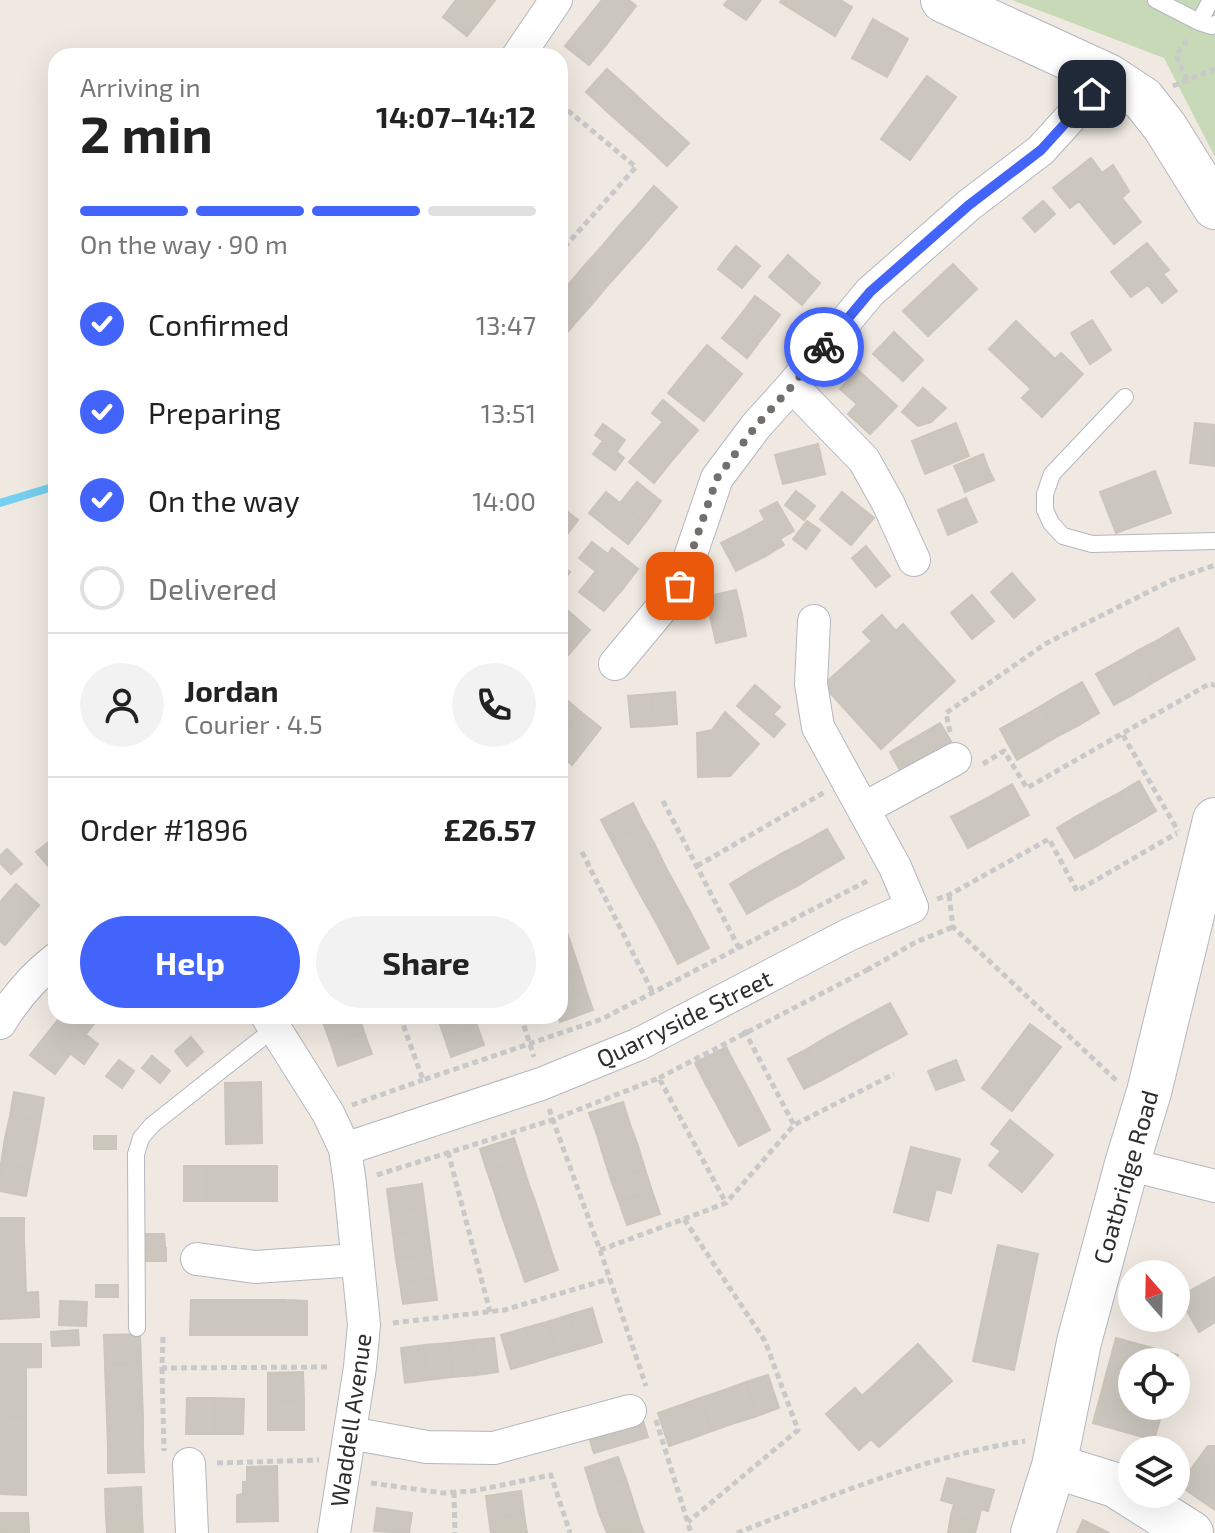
<!DOCTYPE html>
<html lang="en">
<head>
<meta charset="utf-8">
<style>
  body { margin:0; font-family:"Exo 2",sans-serif; background:#f2f2f2; color:#222; height:100vh; display:flex; flex-direction:column; font-size:30px; white-space:nowrap }
  * { box-sizing:border-box; margin:0 }
  p { font-size:26px; color:#767676 }
  .icon { flex:none; width:44px; height:44px; fill:none; stroke:currentColor; stroke-width:2; stroke-linecap:round; stroke-linejoin:round }
  .map { position:relative; flex:1; overflow:hidden }
  .side { position:absolute; left:48px; top:48px; width:520px; height:976px; display:flex; flex-direction:column; background:#fff; border-radius:24px; box-shadow:0 8px 32px #0002 }
  .side>* { flex:none }
  .needle { width:52px; rotate:340deg }
  .tools { position:absolute; left:1118px; top:1260px; display:grid; gap:16px }
  .tools a { display:grid; place-items:center; width:72px; height:72px; border-radius:50%; background:#fff; box-shadow:0 8px 32px #0002; font-size:40px }
  .pin { position:absolute; display:grid; place-items:center; width:68px; height:68px; color:#fff; margin:-34px; border-radius:16px; box-shadow:0 4px 12px #0006 }
  .courier { position:absolute; display:grid; place-items:center; width:80px; height:80px; margin:-40px; border:6px solid #4264fb; border-radius:50%; background:#fff; color:#222; box-shadow:0 2px 10px #0007 }
  .headline em { font-style:normal; font-weight:700 }
  .headline div { display:flex; flex-direction:column-reverse }
  .headline { display:flex; align-items:center; justify-content:space-between; height:136px; padding:0 32px }
  h1 { font-size:52px; font-weight:700; line-height:60px }
  .bar { display:grid; grid-template-columns:repeat(4,1fr); gap:12px 8px; align-content:center; height:96px; padding:0 32px }
  .bar i { height:10px; border-radius:6px; background:#e0e0e0 }
  .bar .active { background:#4264fb }
  .bar p { grid-column:span 4 }
  .line { display:flex; align-items:center; gap:20px; padding:0 32px; border-top:2px solid #e0e0e0 }
  .line div { flex:1 }
  .round { display:grid; place-items:center; flex:none; width:84px; height:84px; border-radius:42px; background:#f2f2f2 }
  ol { padding:0 32px; list-style:none }
  li { display:flex; align-items:center; gap:24px; height:88px }
  li p { margin-inline-start:auto }
  li .icon { padding:8px; border-radius:50%; background:#4264fb; color:#fff; stroke-width:4 }
  li:last-child { color:#767676 }
  li i { width:44px; height:44px; border:4px solid #e0e0e0; border-radius:50% }
  .primary-button { display:flex; gap:16px; margin-top:auto; padding:16px 32px }
  .primary-button a { flex:1; height:92px; border-radius:48px; background:#4264fb; color:#fff; font-size:32px; font-weight:700; line-height:92px; text-align:center }
  .primary-button a+a { background:#f2f2f2; color:#222 }
  .map>svg:first-child { display:block }
</style>
</head>
<body>
<div class="map">
<svg width="1215" height="1533" viewBox="0 0 1215 1533">
  <rect width="100%" height="100%" fill="#efe9e1"/>
  <path fill="#c8d9b8" d="M1012,0H1215V157L1164,58Z"/>
  <g fill="none" stroke-linecap="round" stroke-linejoin="round">
    <path stroke="#75cff0" stroke-width="8" d="M0,503L56,486"/>
  </g>
  <path fill="#cbc7bf" stroke="#cbc5ba" stroke-width="2" d="M456,0H462L483,16L467,36L443,17Z
    M462,0H495L483,16Z
    M602,0H629L636,6L622,24L598,5Z
    M728,0H761L746,20L724,5Z
    M782,0H840L852,7L835,36L780,2Z
    M598,5L622,24L606,45L582,25Z
    M873,19L908,39L887,77L852,58Z
    M582,25L606,45L589,65L565,46Z
    M607,69L633,92L612,116L586,92Z
    M927,76L956,97L910,160L881,139Z
    M633,92L650,108L629,131L612,116Z
    M650,108L669,125L648,148L629,131Z
    M669,125L689,143L667,166L648,148Z
    M1091,158L1102,173L1113,165L1129,191L1122,198L1141,222L1114,244L1079,201L1070,208L1053,188Z
    M654,186L677,207L660,226L637,206Z
    M1043,201L1055,214L1035,232L1023,218Z
    M637,206L660,226L643,246L619,226Z
    M619,226L643,246L625,266L603,245Z
    M1147,243L1169,270L1163,274L1177,291L1162,303L1148,285L1131,297L1111,272Z
    M603,245L625,266L608,285L585,265Z
    M736,246L760,266L751,277L727,257Z
    M788,255L820,283L802,305L769,277Z
    M727,257L751,277L742,288L718,269Z
    M953,264L977,289L947,318L923,292Z
    M585,265L608,285L592,304L569,284Z
    M569,284L592,304L575,323L560,310V294Z
    M923,292L947,318L928,336L903,311Z
    M755,296L780,315L763,337L739,317Z
    M560,310L575,323L560,341Z
    M739,317L763,337L747,358L722,338Z
    M1092,320L1111,350L1090,364L1071,333Z
    M1016,321L1055,359L1061,353L1083,374L1042,417L1022,398L1031,389L989,349Z
    M894,332L923,360L903,381L873,354Z
    M707,345L742,374L724,396L689,367Z
    M689,367L724,396L704,421L668,393Z
    M858,370L897,406L870,434L848,414L857,404L840,389Z
    M923,388L946,408L931,422L918,426L902,412Z
    M663,400L698,430L674,458L649,438L663,422L652,413Z
    M956,423L969,456L925,474L912,441Z
    M1195,423L1215,425V466L1190,463Z
    M603,424L625,440L617,451L595,435Z
    M649,438L674,458L654,483L629,462Z
    M603,441L624,458L615,470L593,454Z
    M818,444L825,474L783,484L775,455Z
    M983,454L988,468L960,479L954,466Z
    M988,468L994,480L965,492L960,479Z
    M1155,471L1171,513L1116,533L1100,492Z
    M637,482L661,501L645,523L620,503Z
    M796,491L815,506L804,520L785,505Z
    M606,492L645,523L628,544L589,513Z
    M842,492L874,518L851,545L820,519Z
    M966,498L977,522L948,535L938,510Z
    M777,502L794,531L780,539L784,545L764,557L749,529L765,520L760,511Z
    M560,506L578,520L568,533L560,527Z
    M807,521L820,530L806,549L793,539Z
    M749,529L764,557L736,571L721,543Z
    M592,542L608,554L612,548L638,569L621,591L579,558Z
    M866,546L890,576L876,587L852,558Z
    M560,564L570,572L560,585Z
    M596,571L621,591L604,611L579,592Z
    M1012,573L1035,600L1014,618L991,592Z
    M736,590L742,614L711,620L705,597Z
    M972,595L994,621L972,639L951,613Z
    M566,609L590,630L575,647L560,635V616Z
    M742,614L746,636L716,643L711,620Z
    M882,615L896,631L903,624L955,681L881,749L823,685L872,641L863,632Z
    M1178,628L1195,659L1175,670L1158,640Z
    M560,635L575,647L560,665Z
    M1158,640L1175,670L1154,682L1137,651Z
    M1137,651L1154,682L1134,694L1116,663Z
    M1116,663L1134,694L1114,705L1096,674Z
    M1082,682L1099,713L1079,725L1061,694Z
    M755,685L780,707L773,714L785,724L774,737L737,706Z
    M675,692L677,724L654,726L652,694Z
    M560,694L581,712L561,736L560,735Z
    M652,694L654,726L631,727L628,696Z
    M1061,694L1079,725L1058,736L1041,706Z
    M1041,706L1058,736L1038,748L1020,718Z
    M581,712L601,728L572,765L560,755V738Z
    M725,712L759,744L730,776L698,777L697,733L712,730Z
    M1020,718L1038,748L1017,760L1000,729Z
    M940,723L952,743L901,772L890,752Z
    M1139,781L1156,811L1136,823L1119,793Z
    M1012,784L1029,815L1007,827L991,796Z
    M1119,793L1136,823L1115,835L1098,804Z
    M991,796L1007,827L987,838L970,807Z
    M633,803L644,825L612,841L601,820Z
    M1098,804L1115,835L1095,847L1077,816Z
    M970,807L987,838L968,848L951,817Z
    M1077,816L1095,847L1075,858L1057,828Z
    M644,825L655,845L623,862L612,841Z
    M827,829L844,858L820,872L804,842Z
    M56,836V875L36,852Z
    M804,842L820,872L797,886L779,855Z
    M655,845L665,866L634,883L623,862Z
    M7,849L22,864L11,874L0,863V856Z
    M779,855L797,886L771,900L753,870Z
    M665,866L676,886L645,903L634,883Z
    M753,870L771,900L747,914L730,884Z
    M16,884L39,905L22,925L0,905V902Z
    M676,886L688,908L657,924L645,903Z
    M0,905L22,925L5,945L0,941Z
    M688,908L699,929L668,945L657,924Z
    M563,922L571,944L560,948V923Z
    M699,929L709,948L678,964L668,945Z
    M571,944L579,968L560,974V948Z
    M579,968L586,990L560,999V974Z
    M586,990L593,1010L560,1022L558,1016H560V999Z
    M890,1003L907,1034L866,1056L849,1025Z
    M61,1016L98,1044L84,1064L46,1035Z
    M62,1016H100L86,1034Z
    M340,1016H359L364,1032L331,1044L323,1022Z
    M437,1016H474L477,1025L444,1036Z
    M1030,1024L1061,1047L1012,1111L982,1088Z
    M477,1025L484,1045L451,1057L444,1036Z
    M849,1025L866,1056L844,1068L827,1037Z
    M364,1032L372,1054L338,1066L331,1044Z
    M46,1035L70,1054L55,1074L30,1055Z
    M191,1037L203,1052L187,1066L175,1051Z
    M827,1037L844,1068L824,1079L807,1049Z
    M726,1047L737,1068L706,1085L695,1063Z
    M807,1049L824,1079L804,1089L788,1059Z
    M152,1056L170,1071L160,1083L142,1068Z
    M119,1060L134,1071L122,1088L106,1076Z
    M956,1060L964,1080L936,1090L928,1071Z
    M737,1068L748,1088L717,1105L706,1085Z
    M261,1082L262,1143L226,1144L225,1083Z
    M748,1088L759,1109L728,1126L717,1105Z
    M14,1092L44,1098L40,1121L10,1116Z
    M623,1102L630,1124L597,1135L589,1113Z
    M759,1109L770,1130L739,1146L728,1126Z
    M10,1116L40,1121L36,1144L5,1138Z
    M1010,1120L1053,1155L1022,1192L989,1165L1001,1151L991,1144Z
    M630,1124L638,1146L604,1158L597,1135Z
    M94,1136H116V1149H94Z
    M5,1138L36,1144L31,1169L1,1164Z
    M514,1138L521,1160L487,1171L480,1149Z
    M638,1146L645,1169L611,1180L604,1158Z
    M911,1147L960,1159L951,1193L936,1189L928,1221L894,1212Z
    M521,1160L528,1182L495,1194L487,1171Z
    M1,1164L31,1169L26,1196L0,1191Z
    M184,1166H207V1201H184Z
    M207,1166H232V1201H207Z
    M232,1166H256V1201H232Z
    M256,1166H277V1201H256Z
    M645,1169L652,1191L619,1202L611,1180Z
    M528,1182L536,1204L502,1216L495,1194Z
    M422,1184L425,1207L390,1212L387,1189Z
    M652,1191L660,1214L627,1225L619,1202Z
    M536,1204L544,1228L510,1239L502,1216Z
    M425,1207L428,1230L393,1235L390,1212Z
    M0,1218H24V1240L0,1241Z
    M544,1228L551,1250L518,1261L510,1239Z
    M428,1230L431,1254L396,1259L393,1235Z
    M143,1234H164L165,1246L143,1247Z
    M24,1240L25,1266L0,1267V1241Z
    M998,1245L1038,1254L1014,1370L973,1361Z
    M166,1248V1261H144V1249Z
    M551,1250L558,1270L525,1282L518,1261Z
    M431,1254L434,1278L400,1283L396,1259Z
    M25,1266L26,1293L0,1294V1267Z
    M1215,1277V1322L1199,1332L1179,1297Z
    M434,1278L437,1300L403,1304L400,1283Z
    M96,1285H118V1297H96Z
    M38,1292L39,1317L0,1319V1294Z
    M191,1300H214V1335H190Z
    M214,1300H237V1335H214Z
    M237,1300H262V1335H237Z
    M262,1300H285V1335H262Z
    M285,1300L307,1301V1335H285Z
    M60,1301L87,1302L86,1326L59,1325Z
    M592,1308L602,1342L579,1349L569,1315Z
    M569,1315L579,1349L557,1355L547,1322Z
    M547,1322L557,1355L535,1362L525,1328Z
    M525,1328L535,1362L511,1369L501,1335Z
    M78,1330L79,1345L52,1346L51,1332Z
    M140,1334L141,1363L105,1364L104,1335Z
    M494,1338L498,1372L476,1375L473,1340Z
    M1116,1338L1178,1355L1176,1362H1132V1406H1164L1154,1440L1093,1423Z
    M473,1340L476,1375L453,1377L449,1343Z
    M449,1343L453,1377L428,1380L424,1345Z
    M0,1344H41V1367L0,1368Z
    M918,1344L952,1381L879,1447L871,1439L859,1450L826,1414L855,1388L862,1396Z
    M424,1345L428,1380L405,1383L401,1348Z
    M141,1363L142,1391L106,1392L105,1364Z
    M0,1368H26V1391L0,1392Z
    M303,1372L304,1401L268,1402V1373Z
    M768,1375L779,1408L757,1416L746,1382Z
    M746,1382L757,1416L735,1423L724,1390Z
    M724,1390L735,1423L712,1431L700,1398Z
    M26,1391V1418L0,1417V1392Z
    M142,1391L143,1418L107,1419L106,1392Z
    M187,1398H215V1434H186Z
    M215,1398L244,1399L243,1434H215Z
    M700,1398L712,1431L690,1439L678,1406Z
    M304,1401V1430H268V1402Z
    M678,1406L690,1439L669,1446L658,1413Z
    M0,1417L26,1418V1444H0Z
    M143,1418V1445L108,1446L107,1419Z
    M642,1418L648,1437L594,1453L588,1434Z
    M0,1444H26V1469L0,1470Z
    M143,1445L144,1472L108,1473V1446Z
    M1208,1446H1215V1510L1179,1485Z
    M618,1457L626,1479L592,1490L585,1468Z
    M277,1466L278,1521L237,1522V1495L243,1494V1482H247V1467Z
    M26,1469V1495L0,1494V1470Z
    M947,1478L994,1490L988,1511L981,1509L978,1522L951,1515L954,1504L941,1500Z
    M626,1479L633,1501L599,1513L592,1490Z
    M141,1487L142,1517L106,1518L105,1489Z
    M521,1491L524,1514L489,1519L486,1496Z
    M633,1501L640,1523L612,1533H607L599,1513Z
    M377,1508L412,1513L409,1533L374,1531Z
    M0,1513H28L29,1533H0Z
    M524,1514L527,1533H491L489,1519Z
    M951,1515L978,1522L975,1533H948Z
    M142,1517L143,1533H107L106,1518Z
    M1083,1520L1109,1533H1077Z
    M640,1523L644,1533H612Z"/>
  <g fill="none" stroke-linecap="round" stroke-linejoin="round">
    <defs>
      <path id="service" d="M1156,0L1199,22L1211,0
        M1199,22L1211,26L1215,24
        M1125,397L1052,474L1045,494V510L1051,523L1063,536L1092,544L1215,541
        M137,1328L136,1154L141,1138L152,1125L276,1027"/>
      <path id="minor" d="M518,56L556,0
        M792,386L864,460L888,503L914,560
        M615,664L680,586L717,478L756,426L792,386L870,292L969,205L1041,150L1108,76
        M863,809L955,759
        M267,1016L328,1113L345,1149L350,1184L364,1325L360,1367L334,1533
        M0,1023C15,998 33,977 56,959
        M345,1149L541,1084L639,1044L848,935L912,907L895,867L818,727L811,684L814,621
        M1127,1164L1215,1186
        M197,1259L255,1267L357,1260
        M350,1433L427,1447L494,1448L630,1411
        M189,1464L192,1533"/>
      <path id="secondary" d="M943,0L1108,76L1143,99L1165,127L1215,207
        M1054,1466L1115,1485L1191,1533
        M1033,1533L1054,1466L1079,1342L1127,1164L1149,1092L1215,820"/>
    </defs>
    <use href="#service" stroke="#b4b7c1" stroke-width="18"/>
    <use href="#minor" stroke="#b4b7c1" stroke-width="34"/>
    <use href="#secondary" stroke="#b4b7c1" stroke-width="46"/>
    <path stroke="#c9c9c9" stroke-width="5" stroke-dasharray="6 4" stroke-linecap="butt" d="M1187,80L1176,56L1187,40
      M1173,86L1215,69
      M560,104L636,167L560,252
      M950,732L946,713L1045,644L1172,580L1215,565
      M1123,735L1178,831
      M983,764L1004,751L1027,788L1209,684L1215,685
      M663,801L740,950
      M582,852L653,993
      M697,866L825,792
      M949,895L953,927L1118,1082
      M937,899L949,895L1049,839L1077,891L1177,833
      M867,967L869,969L916,942L953,927
      M400,1016L423,1080L602,1019L869,880
      M521,1016L534,1057
      M744,1030L794,1125
      M659,1078L869,969
      M352,1105L423,1080
      M549,1109L600,1250L646,1386
      M448,1152L490,1312
      M377,1175L552,1120L659,1078L726,1203
      M684,1219L726,1203L794,1125L894,1074
      M600,1250L684,1219L765,1341L798,1430L688,1522
      M393,1323L504,1310L609,1279
      M163,1337L162,1368L331,1367
      M162,1368L164,1451
      M656,1420L691,1533
      M217,1463L319,1460
      M371,1483L443,1493L473,1491L551,1475L570,1533
      M454,1492L455,1533
      M737,1533C831,1496 925,1456 1025,1441"/>
    <use href="#service" stroke="#fff" stroke-width="16"/>
    <use href="#minor" stroke="#fff" stroke-width="32"/>
    <use href="#secondary" stroke="#fff" stroke-width="44"/>
  </g>
  <g fill="none" stroke-linecap="round" stroke-linejoin="round">
    <path stroke="#726f6d" stroke-width="8" stroke-dasharray="0 14.4" d="M680,586L717,478L756,426L792,386L824,347"/>
    <path stroke="#4264fb" stroke-width="10" d="M824,347L870,292L969,205L1041,150L1092,94"/>
  </g>
  <g text-anchor="middle" dominant-baseline="central" stroke-width="6" stroke-linejoin="round" paint-order="stroke">
    <g font-size="24" fill="#2e2e2e" stroke="#fff">
      <text transform="translate(684 1018) rotate(-26)">Quarryside Street</text>
      <text transform="translate(1125 1177) rotate(-74)">Coatbridge Road</text>
      <text transform="translate(350 1420) rotate(-82)">Waddell Avenue</text>
    </g>
  </g>
</svg>
<div class="tools">
<a><svg class="needle" viewBox="-14 -14 28 28"><path d="M0-13l5 13h-10z" fill="#e53935"/><path d="M0 13l5-13h-10z" fill="#767676"/></svg></a>
<a><svg class="icon" aria-label="locate" viewBox="0 0 24 24"><circle cx="12" cy="12" r="6"/><path d="M12 2v4M12 18v4M2 12h4M18 12h4"/></svg></a>
<a><svg class="icon" aria-label="layers" viewBox="0 0 24 24"><path d="M12 4l9 5-9 5-9-5zM3 14l9 5 9-5"/></svg></a>
</div>
<div class="pin" style="left:680px;top:586px;background:#ea580c"><svg class="icon" aria-label="bag" viewBox="0 0 24 24"><path d="M5 8h14l-1 12H6zM9 8a3 3 0 0 1 6 0"/></svg></div>
<div class="pin" style="left:1092px;top:94px;background:#1f2937"><svg class="icon" aria-label="home" viewBox="0 0 24 24"><path d="M3 11l9-7 9 7M6 9v11h12V9"/></svg></div>
<div class="courier" style="left:824px;top:347px"><svg class="icon" aria-label="bike" viewBox="0 0 24 24"><circle cx="6" cy="16" r="4"/><circle cx="18" cy="16" r="4"/><path d="M6 16l4-8h5l3 8M10 8l3 8H6M13 5h3"/></svg></div>
<section class="side">
<div class="headline"><div><h1>2 min</h1><p>Arriving in</p></div><em>14:07–14:12</em></div>
<div class="bar"><i class="active"></i><i class="active"></i><i class="active"></i><i></i><p>On the way · 90 m</p></div>
<ol>
<li><svg class="icon" aria-label="check" viewBox="0 0 24 24"><path d="M5 12l5 5 9-10"/></svg>Confirmed<p>13:47</p></li>
<li><svg class="icon" aria-label="check" viewBox="0 0 24 24"><path d="M5 12l5 5 9-10"/></svg>Preparing<p>13:51</p></li>
<li><svg class="icon" aria-label="check" viewBox="0 0 24 24"><path d="M5 12l5 5 9-10"/></svg>On the way<p>14:00</p></li>
<li><i></i>Delivered</li>
</ol>
<div class="line" style="height:144px"><a class="round"><svg class="icon" aria-label="person" viewBox="0 0 24 24"><circle cx="12" cy="8" r="4"/><path d="M4 21q1-7 8-7t8 7"/></svg></a><div><b>Jordan</b><p>Courier · 4.5</p></div><a class="round"><svg class="icon" aria-label="phone" viewBox="0 0 24 24"><path d="M5 4h4l2 5-3 2q2 4 5 5l2-3 5 2v4C11 20 4 13 5 4z"/></svg></a></div>
<div class="line" style="height:104px"><div>Order #1896</div><b>£26.57</b></div>
<div class="primary-button"><a>Help</a><a>Share</a></div>
</section>
</div>
</body>
</html>
